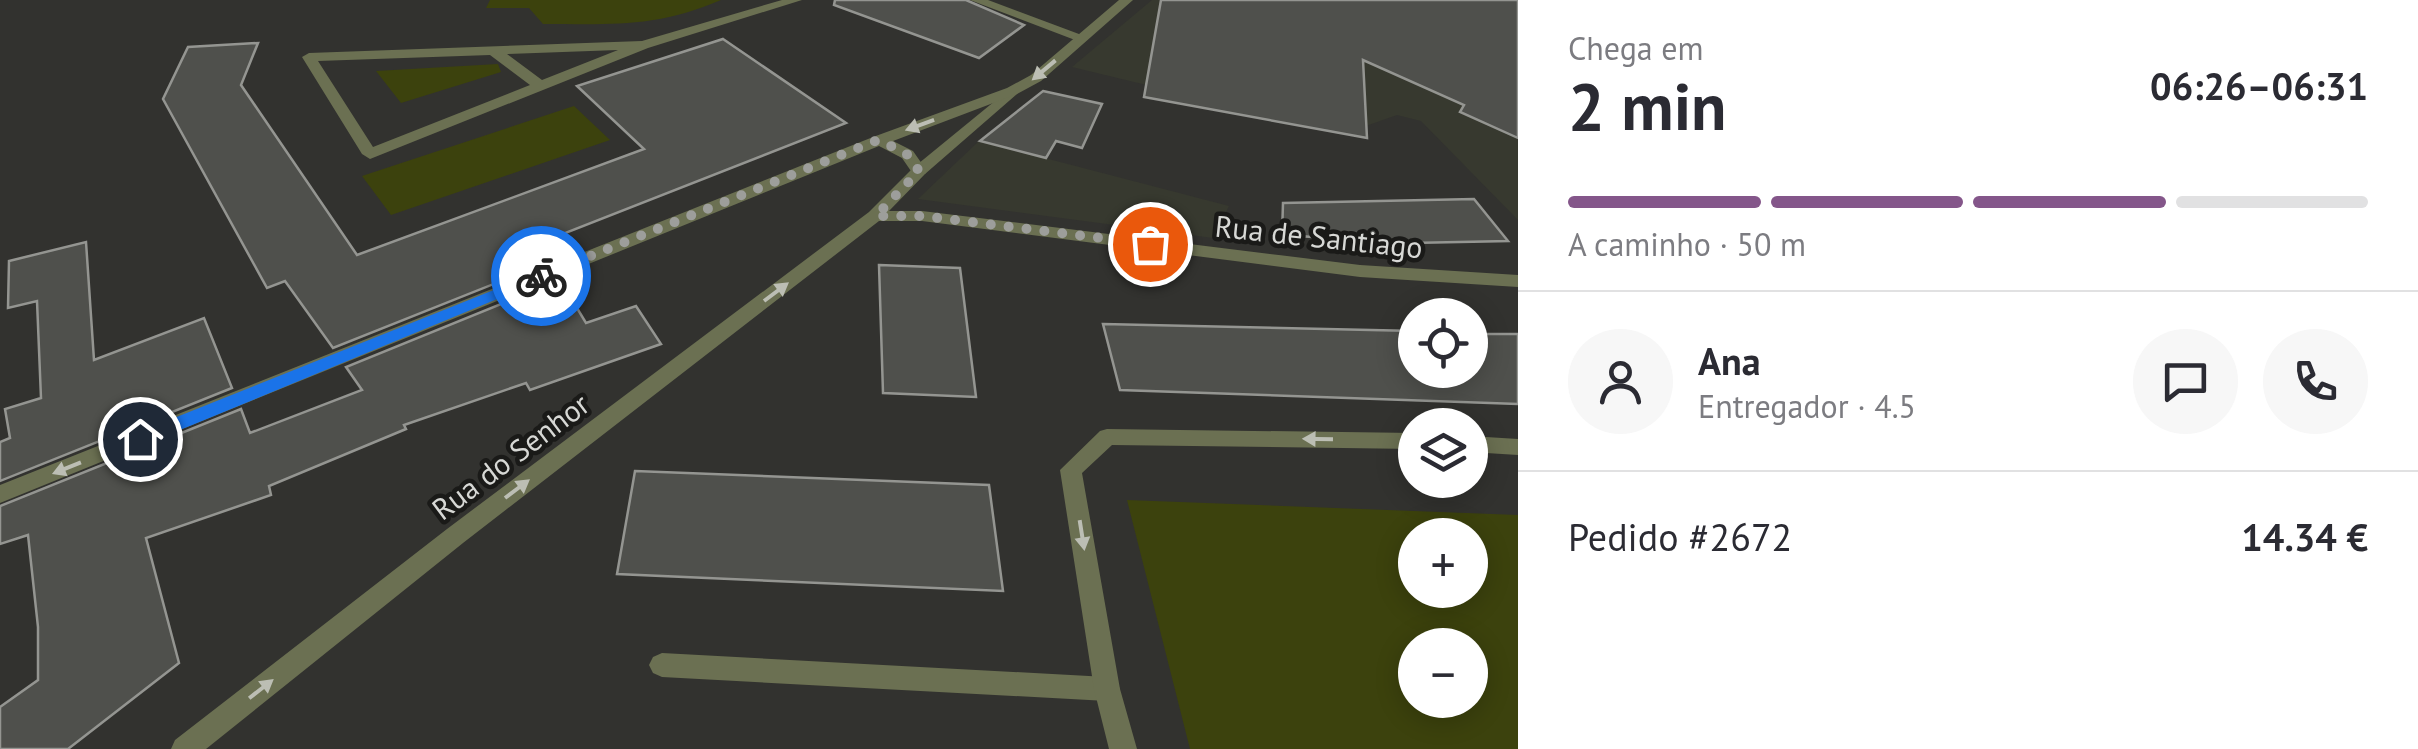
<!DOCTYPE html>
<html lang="pt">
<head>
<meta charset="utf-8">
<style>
  body { margin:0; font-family:"PT Sans",sans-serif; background:#f7f7f7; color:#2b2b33; height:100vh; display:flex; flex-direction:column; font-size:38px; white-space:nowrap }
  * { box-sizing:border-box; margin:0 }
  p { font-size:32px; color:#7c7c81 }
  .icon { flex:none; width:55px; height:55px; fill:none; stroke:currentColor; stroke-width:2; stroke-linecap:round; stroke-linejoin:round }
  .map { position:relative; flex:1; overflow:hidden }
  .drawer { display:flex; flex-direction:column; background:#fff; width:900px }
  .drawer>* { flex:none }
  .controls { position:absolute; left:1398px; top:298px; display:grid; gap:20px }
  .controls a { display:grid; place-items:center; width:90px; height:90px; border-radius:50%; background:#fff; box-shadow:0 5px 25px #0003; font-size:50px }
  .pin { position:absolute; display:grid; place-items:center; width:85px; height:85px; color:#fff; margin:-42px; border:5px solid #fff; border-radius:50%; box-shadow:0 2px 10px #0007 }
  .courier { position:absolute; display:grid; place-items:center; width:100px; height:100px; margin:-50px; border:8px solid #1a73e8; border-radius:50%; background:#fff; color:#222; box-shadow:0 2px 12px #0007 }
  .head em { font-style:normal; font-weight:700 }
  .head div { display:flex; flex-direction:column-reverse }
  .head { display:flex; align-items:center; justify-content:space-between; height:170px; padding:0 50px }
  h1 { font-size:65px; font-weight:700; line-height:75px }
  .bar { display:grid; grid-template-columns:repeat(4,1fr); gap:15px 10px; align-content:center; height:120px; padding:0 50px }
  .bar i { height:12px; border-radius:8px; background:#e1e1e2 }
  .bar .current { background:#84568a }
  .bar p { grid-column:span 4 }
  .line { display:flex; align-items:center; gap:25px; padding:0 50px; border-top:2px solid #e1e1e2 }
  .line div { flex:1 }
  .round { display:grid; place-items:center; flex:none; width:105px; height:105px; border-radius:52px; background:#f7f7f7 }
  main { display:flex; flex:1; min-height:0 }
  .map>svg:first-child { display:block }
</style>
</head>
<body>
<main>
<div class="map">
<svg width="1518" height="749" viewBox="0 0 1518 749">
  <rect width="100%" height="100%" fill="#32322f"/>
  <path fill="#37392f" d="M1152,0H1518V220L1421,121L1397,115L1346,133L1072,67Z
    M979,141L1229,206L1213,238L918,199Z"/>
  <path fill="#3c420d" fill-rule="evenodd" d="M490,0H721C656,28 611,24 543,24L529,8H486Z
    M498,64L501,72L401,103L376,71Z
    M574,106L610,140L391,215L362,176Z
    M1127,500L1518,515V749H1190ZM1470,535V590H1415V535ZM1415,645H1470V700H1415Z"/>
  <path fill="#4f504c" stroke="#949591" stroke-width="2.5" d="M835,0H966L1024,25L979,58L834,5Z
    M1161,0H1518V138L1460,112L1464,105L1363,60L1367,138L1144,97Z
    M723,39L846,123L537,244L549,262L333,348L285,281L267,288L163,99L188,47L258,43L241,85L357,255L644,149L577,86Z
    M1043,91L1102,104L1082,148L1056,141L1046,158L980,141Z
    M1474,199L1508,241L1410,243L1282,235L1283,203Z
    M86,242L94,360L204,318L232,388L0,481V442L10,438L5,409L41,398L37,301L8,308L9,261Z
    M879,265L960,268L976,397L883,393Z
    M560,280L586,323L636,306L661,344L530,390L526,383L404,425L406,429L269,486L271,495L146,538L179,663L68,749H0V707L38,680V627L28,535L0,544V506L241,409L250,433L362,390L346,367Z
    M1103,324L1415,331V370H1470V334H1518V404L1120,390Z
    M635,471L989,485L1003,591L617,574Z"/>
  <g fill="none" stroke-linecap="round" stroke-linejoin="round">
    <path fill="#6b7052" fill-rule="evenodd" d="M662,653L1107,677L1116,681L1120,689L1116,697L1107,701L662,677L653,673L649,665L653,657Z"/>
    <path fill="#6b7052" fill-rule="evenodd" d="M782,0H802L648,48L370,159L362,154L302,57L309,53L642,41ZM618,50L542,80L507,54ZM490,55L530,85L373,147L318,61Z
      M970,0H988L1087,37L1075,40Z
      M1012,87L1019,91L1017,94L925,174L889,211H922L1360,265L1518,275V287L1360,277L922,221H879L463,543L206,749H171L175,740L447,529L869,212L913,168Z
      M1107,429L1415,433V449L1112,445L1082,473L1120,689L1137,749H1109L1094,689L1060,470L1100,431Z
      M1470,436L1518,439V455L1470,452Z"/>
    <path fill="#6b7052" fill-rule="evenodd" d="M1119,0H1133L1041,81L1017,94L893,141L913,151L927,171L925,174H913L902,158L879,146L0,503V485L873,137L1007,88L1031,75Z"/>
  </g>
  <defs><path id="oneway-solid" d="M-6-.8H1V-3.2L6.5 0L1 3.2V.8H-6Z" transform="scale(2.5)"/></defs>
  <g fill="#bcbeb4">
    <use href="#oneway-solid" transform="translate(1044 70) rotate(140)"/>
    <use href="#oneway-solid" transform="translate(920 125) rotate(160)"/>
    <use href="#oneway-solid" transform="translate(776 292) rotate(-37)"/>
    <use href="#oneway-solid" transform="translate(1318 439) rotate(-179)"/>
    <use href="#oneway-solid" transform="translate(67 468) rotate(158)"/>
    <use href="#oneway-solid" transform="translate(517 489) rotate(-37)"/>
    <use href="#oneway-solid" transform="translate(1082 535) rotate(81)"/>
    <use href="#oneway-solid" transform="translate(261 689) rotate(-38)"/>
  </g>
  <path fill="#1a73e8" d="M541,271L548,276L546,279L146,444H134L131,439L134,434Z"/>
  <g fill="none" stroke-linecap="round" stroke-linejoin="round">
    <path stroke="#9d9e9b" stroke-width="10" stroke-dasharray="0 18" d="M541,276L878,140L906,153L919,171L876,216H922L1150,244"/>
  </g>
  <g text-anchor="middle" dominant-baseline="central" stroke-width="9" stroke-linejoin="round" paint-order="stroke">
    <g font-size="30" fill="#d7d8d5" stroke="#1a1a18">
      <text transform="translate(1319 236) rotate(6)">Rua de Santiago</text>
      <text transform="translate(510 456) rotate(-37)">Rua do Senhor</text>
    </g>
  </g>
</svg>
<div class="controls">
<a><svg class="icon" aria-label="locate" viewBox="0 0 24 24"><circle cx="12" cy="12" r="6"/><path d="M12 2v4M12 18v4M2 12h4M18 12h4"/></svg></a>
<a><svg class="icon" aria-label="layers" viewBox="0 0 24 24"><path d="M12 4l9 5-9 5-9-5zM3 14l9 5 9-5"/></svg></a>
<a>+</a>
<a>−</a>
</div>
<div class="pin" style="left:1150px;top:244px;background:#ea580c"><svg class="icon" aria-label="bag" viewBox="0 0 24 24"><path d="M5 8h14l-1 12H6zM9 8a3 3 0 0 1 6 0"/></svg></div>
<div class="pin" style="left:140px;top:439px;background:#1f2937"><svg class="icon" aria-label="home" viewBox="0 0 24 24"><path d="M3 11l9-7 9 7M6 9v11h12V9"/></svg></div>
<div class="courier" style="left:541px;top:276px"><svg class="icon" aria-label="bike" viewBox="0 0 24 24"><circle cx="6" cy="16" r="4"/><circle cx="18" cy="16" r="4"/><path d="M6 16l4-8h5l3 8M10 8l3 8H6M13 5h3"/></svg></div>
</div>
<section class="drawer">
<div class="head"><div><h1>2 min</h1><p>Chega em</p></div><em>06:26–06:31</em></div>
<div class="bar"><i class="current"></i><i class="current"></i><i class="current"></i><i></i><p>A caminho · 50 m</p></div>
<div class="line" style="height:180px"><a class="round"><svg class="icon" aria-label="person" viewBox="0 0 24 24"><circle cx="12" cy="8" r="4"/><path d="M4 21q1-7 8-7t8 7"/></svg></a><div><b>Ana</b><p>Entregador · 4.5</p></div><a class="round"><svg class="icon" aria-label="chat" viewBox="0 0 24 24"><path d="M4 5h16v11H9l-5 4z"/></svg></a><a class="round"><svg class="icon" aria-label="phone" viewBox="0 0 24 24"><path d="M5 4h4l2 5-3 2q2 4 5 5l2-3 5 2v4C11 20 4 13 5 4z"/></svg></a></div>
<div class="line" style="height:130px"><div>Pedido #2672</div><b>14.34 €</b></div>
</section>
</main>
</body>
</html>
